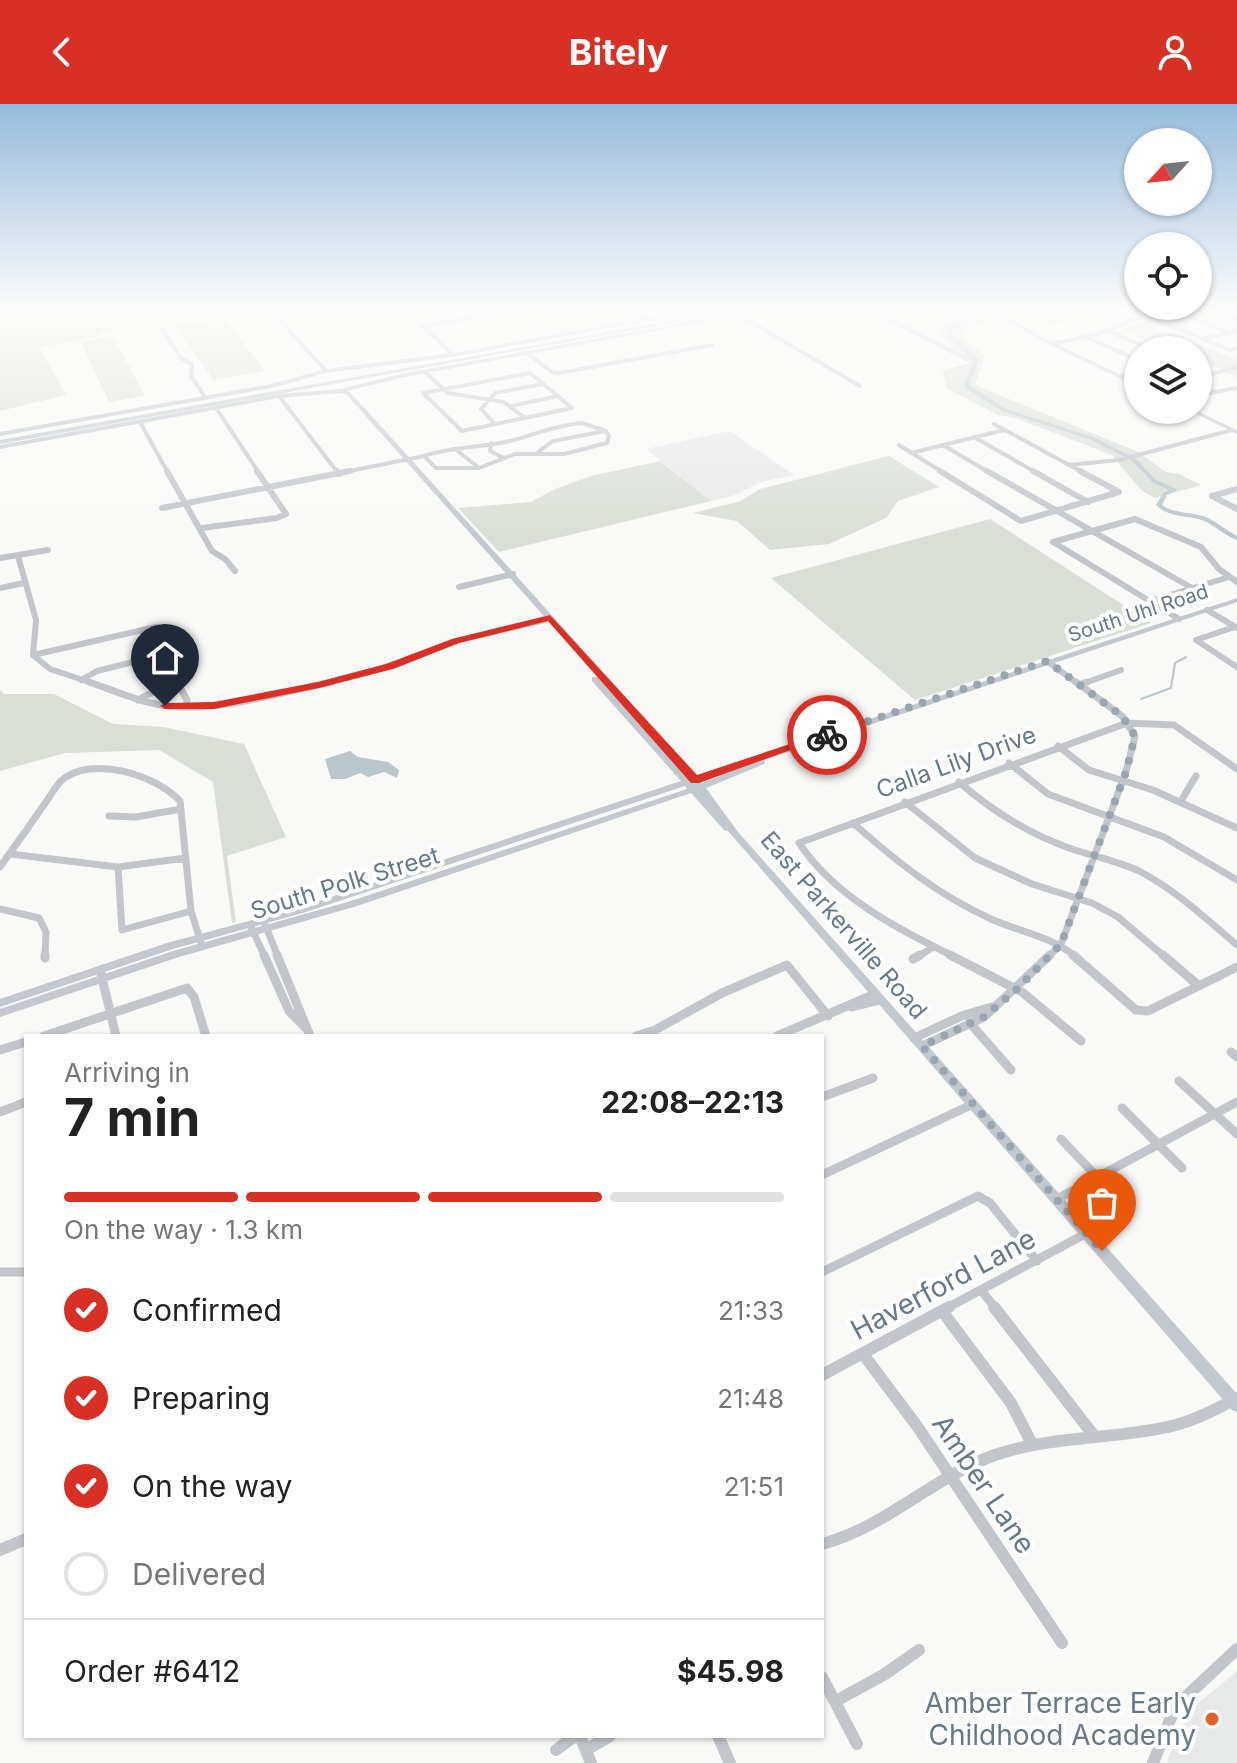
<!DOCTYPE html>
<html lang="en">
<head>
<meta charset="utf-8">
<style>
  body { margin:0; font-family:Inter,sans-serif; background:#f6f6f6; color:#222; height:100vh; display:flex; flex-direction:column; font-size:30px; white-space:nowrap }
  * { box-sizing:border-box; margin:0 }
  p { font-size:26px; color:#767676 }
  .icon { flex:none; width:44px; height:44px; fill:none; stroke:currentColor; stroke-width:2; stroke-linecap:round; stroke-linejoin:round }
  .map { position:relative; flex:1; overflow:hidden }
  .side { position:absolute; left:24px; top:930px; width:800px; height:704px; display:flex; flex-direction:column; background:#fff; border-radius:0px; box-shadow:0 2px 6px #0004 }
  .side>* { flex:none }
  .needle { width:52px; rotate:243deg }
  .fabs { position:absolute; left:1124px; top:24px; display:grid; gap:16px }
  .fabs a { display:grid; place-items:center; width:88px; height:88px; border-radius:50%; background:#fff; box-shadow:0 2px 6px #0004; font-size:40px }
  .pin { position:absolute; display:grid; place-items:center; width:68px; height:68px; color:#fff; margin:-82px -34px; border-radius:50% 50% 50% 0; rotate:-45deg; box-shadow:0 0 8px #0007 }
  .pin .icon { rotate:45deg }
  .courier { position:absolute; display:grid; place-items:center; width:80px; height:80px; margin:-40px; border:6px solid #d93025; border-radius:50%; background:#fff; color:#222; box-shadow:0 2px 10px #0007 }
  .overview em { font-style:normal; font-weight:700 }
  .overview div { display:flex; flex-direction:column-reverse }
  .overview { display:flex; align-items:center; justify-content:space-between; height:136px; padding:0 40px }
  h1 { font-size:52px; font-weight:700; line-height:60px }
  .bar { display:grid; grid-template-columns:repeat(4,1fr); gap:12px 8px; align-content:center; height:96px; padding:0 40px }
  .bar i { height:10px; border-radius:6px; background:#e0e0e0 }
  .bar .active { background:#d93025 }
  .bar p { grid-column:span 4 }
  .line { display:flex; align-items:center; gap:20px; padding:0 40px; border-top:2px solid #e0e0e0 }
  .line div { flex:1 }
  ol { padding:0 40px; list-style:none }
  li { display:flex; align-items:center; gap:24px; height:88px }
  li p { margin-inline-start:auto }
  li .icon { padding:8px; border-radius:50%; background:#d93025; color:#fff; stroke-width:4 }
  li:last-child { color:#767676 }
  li i { width:44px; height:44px; border:4px solid #e0e0e0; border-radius:50% }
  header { display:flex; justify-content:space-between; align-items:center; height:104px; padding:0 40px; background:#d93025; color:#fff; font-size:36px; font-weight:700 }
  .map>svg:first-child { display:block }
</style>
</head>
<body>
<header><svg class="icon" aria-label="back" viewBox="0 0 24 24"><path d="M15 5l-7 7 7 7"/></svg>Bitely<svg class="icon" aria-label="person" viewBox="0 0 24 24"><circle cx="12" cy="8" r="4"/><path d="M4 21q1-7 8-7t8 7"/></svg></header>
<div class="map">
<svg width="1237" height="1659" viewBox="0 0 1237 1659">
  <rect width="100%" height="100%" fill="#f9f9f7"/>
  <path fill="#e7e8e8" d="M535,204H623L640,215L559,231L526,206Z
    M730,327L794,371L761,378L735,391L711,397L646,345Z
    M1237,1567V1659H1167L1177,1630L1197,1600Z"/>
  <path fill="#d9ded6" d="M0,204H153L92,234L39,243L66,291L0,307Z
    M947,204H985L1001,214L960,226L965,236L985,252L975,281L1138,348L1166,368L1179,370L1201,381L1155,394L1142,387L1112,351L1016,314L998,311L946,284L943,266L970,259L958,253L937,225L959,212Z
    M1003,204H1077L1094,212L1030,225Z
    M224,214L265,267L213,276L177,222Z
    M1142,218L1237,256V273L1198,256V246H1174L1124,225Z
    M113,232L145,292L109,298L81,238Z
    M889,352L939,383L898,397L886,414L829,440L770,446L737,417L693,409L741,397L760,385Z
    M660,357L711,397L499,448L458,404L531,398L555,385L591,372Z
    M990,415L1151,519L915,596L771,474Z
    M0,586L4,590H54L113,620L163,623L244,640L286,733L227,752L236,818L232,819L213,678L159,646L65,649L0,667Z"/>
  <path fill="#bbc6cb" d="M350,647L358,653L388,658L399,666L397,674L384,668L368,673L360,669L345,675H331L325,655Z"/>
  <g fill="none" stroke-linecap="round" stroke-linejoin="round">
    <path stroke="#bbc6cb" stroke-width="2" d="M1141,595L1171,584L1175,559L1186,553"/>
    <path fill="#bbc6cb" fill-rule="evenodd" d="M979,204H983L979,213L951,227C957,240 971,245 979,257L969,281L1006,305L1093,333L1129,351V353H1125L1089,335L1002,307L964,283L973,257L951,236L946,226L975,211Z
      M1131,354H1135L1156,376L1176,385V387L1167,391L1162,401C1176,411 1193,407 1208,414C1218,419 1227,427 1237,432V436C1223,431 1212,418 1198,415C1182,411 1168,413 1156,401L1163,389L1169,386L1152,378L1131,356Z"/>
    <path stroke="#c2c6cb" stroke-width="4" d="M269,204L326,267
      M630,204L648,216
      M867,204L967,255
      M1127,204L1230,246L1237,244
      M1181,209L1229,229
      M1226,210L1237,216
      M739,211L860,282
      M161,224L180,253L192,261L191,272L205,293
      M1108,227L1153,246
      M1086,233L1138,256
      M1203,235L1237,227
      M1053,240L1098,230L1145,211L1237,207
      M528,250L552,268L559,269L712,241
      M453,251L423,222L529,204
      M425,268L448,289L504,298L525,314
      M530,269L572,304L462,327L423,289Z
      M1120,272L1138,268
      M1198,274L1237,263
      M1198,291L1237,284
      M279,292L338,369
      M511,302L558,292
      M216,304L259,369
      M140,318L168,369
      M582,319L606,327L609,332L607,339L564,350H515L479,364H436L424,352C452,342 481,344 510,337C534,331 556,321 582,319Z
      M495,320L481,305L495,289L543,280
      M994,320L1084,369
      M974,333L1037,369
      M491,339L490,347L504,354
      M899,341L944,369
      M943,341L990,369
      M455,345L478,363
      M538,348L553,337L605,327
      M911,349L1004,326
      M1068,361L1119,356L1232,326
      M340,369L424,352"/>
    <path stroke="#c2c6cb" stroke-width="6" d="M167,367L212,447L225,455L235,467
      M337,367L339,370
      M940,367L1021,417L1119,388
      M987,367L1192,484
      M1033,367L1088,398
      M1080,367L1119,388
      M1212,392L1237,405
      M1212,392L1237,385
      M162,404L350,367
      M202,424L277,414L286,410L257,367
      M1053,438L1135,415L1201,443L1219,465L1237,478
      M1053,438L1179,515
      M18,452L36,516L33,551L50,565L95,580
      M0,454L48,446
      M459,483L513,470
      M0,484L24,479
      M1150,497L1229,473
      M1207,506L1237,524
      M1237,522L1196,536L1237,563
      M33,551L156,523L165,550L97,567L81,576
      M1047,557L1078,580
      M322,580L401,559L456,537L545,516
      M1082,580L1121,566"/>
    <path stroke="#c2c6cb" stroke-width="7" d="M89,578C118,588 148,602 179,603C229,605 283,588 332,578
      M1079,581L1087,578
      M138,596L153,588L179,582L187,596L186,603
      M1058,642L1089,666L1153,686L1237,724
      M1009,659L1048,690L1164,733L1237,776
      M959,678C992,707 1027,729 1069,744C1092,752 1117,757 1139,767C1176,786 1206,815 1237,841
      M1181,697L1196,672
      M905,698L975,754L1032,780L1092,799L1118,813L1165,853
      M109,712L136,713L181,705
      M853,719C896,757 938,791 991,815C1020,828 1051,832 1076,853
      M10,750L118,763L186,754
      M0,763C14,743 29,723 43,702C49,695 54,684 61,677C91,650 156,671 180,697L191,807L202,842
      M118,763L122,826L191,807
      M0,805L39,814L46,828L45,853
      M263,815L278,853
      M251,823L265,853
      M917,853L932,844
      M955,853C899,826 834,792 799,739L1127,619L1174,621L1237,665
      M1048,853L1061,840L1126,668L1135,632L1122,612L1076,578"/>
    <path stroke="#c2c6cb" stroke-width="9" d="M264,851L289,907L305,923
      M277,851L310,932
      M950,851L1022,888L1081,937
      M1073,851L1136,906L1148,907L1237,863
      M1163,851L1199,882
      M45,854V851
      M913,855L920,851
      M100,866L116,932
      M852,903L880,896
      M969,918L1011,966
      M44,932L187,884L194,893L206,932
      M636,932L655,926L722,889L787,861L828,912
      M777,932L875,890
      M914,934L964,911L992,903
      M922,942L984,913L1050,851
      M0,946L26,938
      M1231,948L1237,953
      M1179,977L1237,1030
      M822,993L873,974
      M1122,1004L1182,1064
      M0,1008L26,998
      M1061,1035L1122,1099
      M822,1071L973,1000
      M1057,1095L1237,998
      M0,1168H26
      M822,1168L978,1092L990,1099L1037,1157
      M981,1186L996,1205
      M945,1205L1087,1129"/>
    <path stroke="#c2c6cb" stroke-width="12" d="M994,1203L1095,1333
      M942,1207L1011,1299L1032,1340
      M863,1250L917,1322L1062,1539
      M822,1271L949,1203
      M822,1440C886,1423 933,1373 995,1351C1053,1331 1116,1336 1176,1321C1198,1315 1217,1305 1237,1294
      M0,1446L26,1435
      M822,1573L857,1640
      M836,1597L885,1570L919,1546
      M580,1632L591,1659
      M718,1632L730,1659
      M556,1646L575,1632
      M586,1646L610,1632
      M1153,1659L1175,1603L1237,1545"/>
    <path fill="#c2c8ce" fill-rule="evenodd" d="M706,204H716L453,253L326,269L272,284L0,332V328L271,280L326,265L453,249Z
      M767,204H777L400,274L347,287L350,288L697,672L1237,494V498L764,656L765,658L764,660L706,684L738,728L1237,1290V1308L1232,1306L728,727L724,726L691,689L357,802L179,853L0,913V905L173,847L351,797L687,685L685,682L306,808L173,845L0,903V895L167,839L301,803L681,677L592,577V573H598L689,675L346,290L341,289L279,294L0,345V341L279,290L341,285L400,270ZM735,666L702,679L700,677Z
      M986,204H992L1042,233L1138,279V283L1038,235Z
      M1188,306H1195L1237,326V330Z"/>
    <path fill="#c2c8ce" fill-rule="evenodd" d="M743,204H756L0,340V336Z"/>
  </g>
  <linearGradient id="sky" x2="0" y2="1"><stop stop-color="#96bbdc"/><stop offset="0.47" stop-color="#fcfcfb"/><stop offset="1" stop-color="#fcfcfb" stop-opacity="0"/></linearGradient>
  <rect width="1237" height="436" fill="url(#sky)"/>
  <path fill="#d93025" d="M550,511L697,671L823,629L832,631L699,679H691L548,517L459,539L393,565L319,584L214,605H165L160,602L165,599L214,598L318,578L386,560L452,535Z"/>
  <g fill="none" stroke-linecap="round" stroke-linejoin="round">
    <path stroke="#9ba5af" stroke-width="8" stroke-dasharray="0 14.4" d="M827,631L1047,557L1122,612L1135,632L1126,668L1061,840L1017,885L984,913L922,942L1102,1147"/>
  </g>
  <circle fill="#e3602d" stroke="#fff" stroke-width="3" cx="1212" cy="1615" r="8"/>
  <g text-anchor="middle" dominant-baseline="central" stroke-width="8" stroke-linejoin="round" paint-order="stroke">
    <g font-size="20" fill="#687888" stroke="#fff">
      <text transform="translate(1138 509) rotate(-18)">South Uhl Road</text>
    </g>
    <g font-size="24" fill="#687888" stroke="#fff">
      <text transform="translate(956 658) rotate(-20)">Calla Lily Drive</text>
      <text transform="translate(345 779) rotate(-17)">South Polk Street</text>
      <text transform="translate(844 821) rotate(49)">East Parkerville Road</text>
    </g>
    <g font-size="28" fill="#687888" stroke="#fff">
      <text transform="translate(943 1180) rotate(-28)">Haverford Lane</text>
      <text transform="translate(984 1380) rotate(56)">Amber Lane</text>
    </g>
    <g font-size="28" fill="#687888" stroke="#fff" text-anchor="end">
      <text x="1196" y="1599">Amber Terrace Early<tspan x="1196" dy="32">Childhood Academy</tspan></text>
    </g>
  </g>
</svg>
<div class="fabs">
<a><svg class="needle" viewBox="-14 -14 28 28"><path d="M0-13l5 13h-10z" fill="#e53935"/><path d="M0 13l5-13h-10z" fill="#767676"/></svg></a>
<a><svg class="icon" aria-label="locate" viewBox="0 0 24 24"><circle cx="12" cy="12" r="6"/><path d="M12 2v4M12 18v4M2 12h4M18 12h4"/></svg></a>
<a><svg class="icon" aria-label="layers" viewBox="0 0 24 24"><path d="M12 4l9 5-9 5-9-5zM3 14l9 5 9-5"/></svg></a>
</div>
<div class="pin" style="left:1102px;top:1147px;background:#ea580c"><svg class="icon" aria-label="bag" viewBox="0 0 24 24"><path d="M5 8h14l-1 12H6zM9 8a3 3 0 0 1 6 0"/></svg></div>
<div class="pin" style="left:165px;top:602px;background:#1f2937"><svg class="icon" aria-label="home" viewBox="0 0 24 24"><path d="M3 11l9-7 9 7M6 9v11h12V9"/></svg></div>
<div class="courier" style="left:827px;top:631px"><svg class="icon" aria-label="bike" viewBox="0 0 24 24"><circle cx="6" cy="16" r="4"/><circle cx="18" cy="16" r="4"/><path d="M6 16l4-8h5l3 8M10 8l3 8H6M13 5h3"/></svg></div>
<section class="side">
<div class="overview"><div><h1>7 min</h1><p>Arriving in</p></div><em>22:08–22:13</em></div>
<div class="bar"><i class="active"></i><i class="active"></i><i class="active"></i><i></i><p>On the way · 1.3 km</p></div>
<ol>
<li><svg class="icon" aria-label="check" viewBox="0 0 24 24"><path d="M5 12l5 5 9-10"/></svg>Confirmed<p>21:33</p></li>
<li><svg class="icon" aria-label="check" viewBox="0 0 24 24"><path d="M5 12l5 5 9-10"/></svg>Preparing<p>21:48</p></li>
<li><svg class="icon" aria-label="check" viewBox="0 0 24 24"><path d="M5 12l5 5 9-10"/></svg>On the way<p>21:51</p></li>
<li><i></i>Delivered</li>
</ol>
<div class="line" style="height:104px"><div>Order #6412</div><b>$45.98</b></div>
</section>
</div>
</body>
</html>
